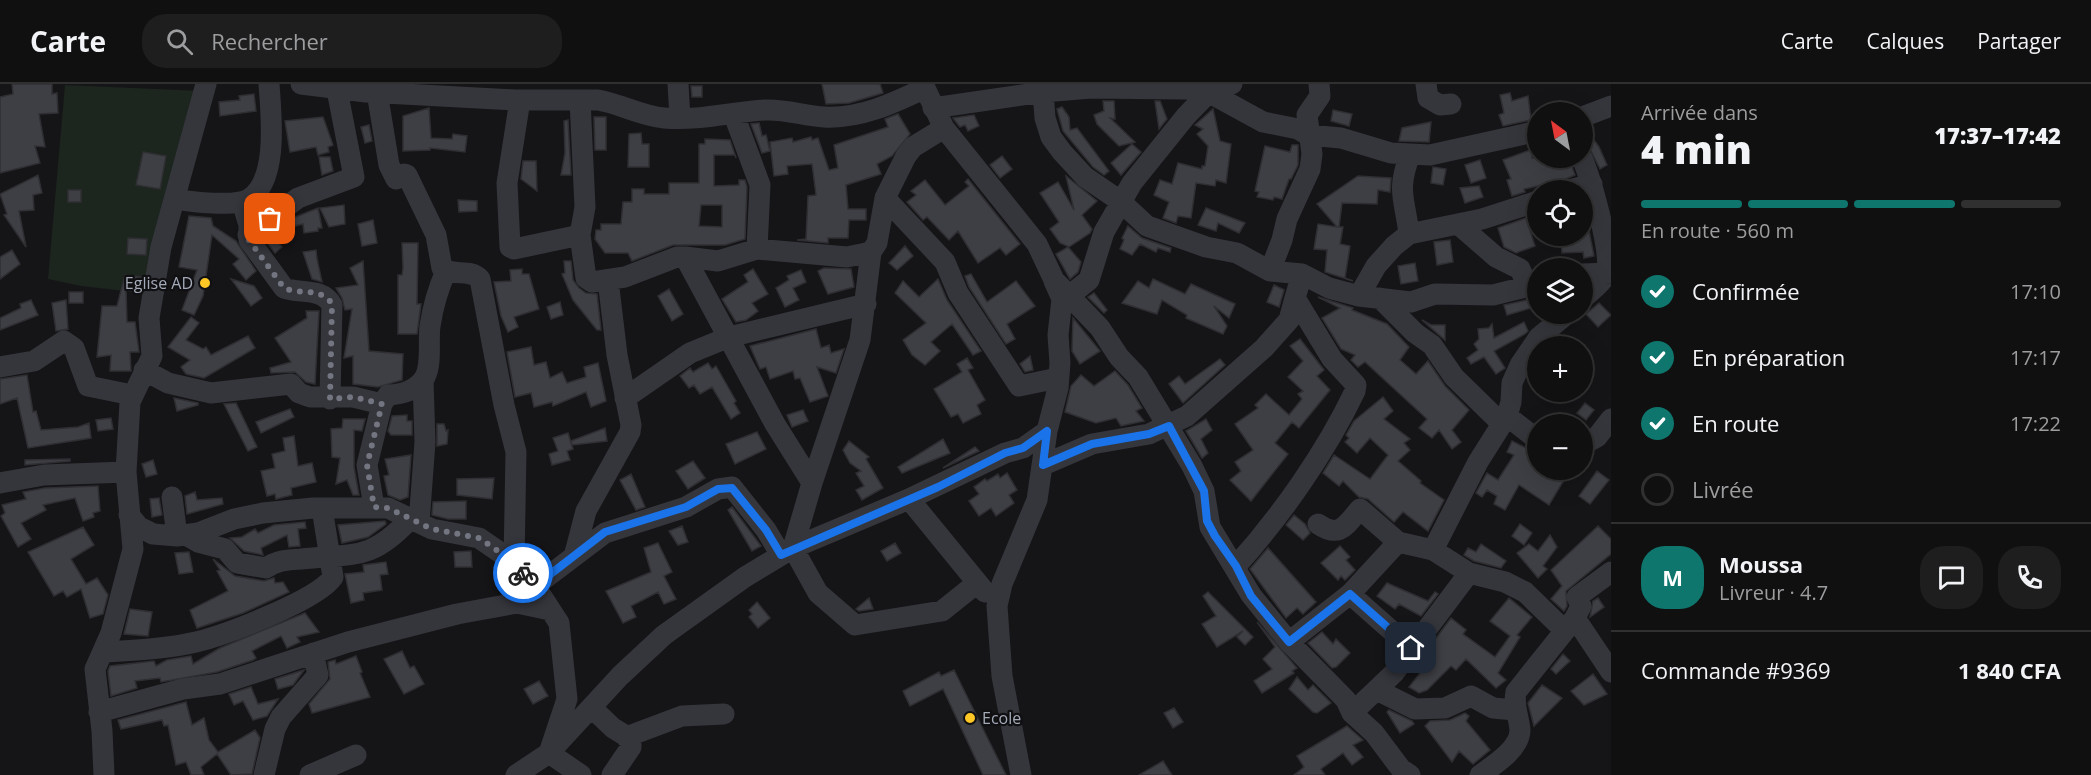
<!DOCTYPE html>
<html lang="fr">
<head>
<meta charset="utf-8">
<style>
  body { margin:0; font-family:"Open Sans",sans-serif; background:#1e1e1f; color:#f1f3f6; height:100vh; display:flex; flex-direction:column; font-size:22px; white-space:nowrap }
  * { box-sizing:border-box; margin:0 }
  p { font-size:20px; color:#9c9d9f }
  .icon { flex:none; width:33px; height:33px; fill:none; stroke:currentColor; stroke-width:2; stroke-linecap:round; stroke-linejoin:round }
  .map { position:relative; flex:1; overflow:hidden }
  .sheet { display:flex; flex-direction:column; background:#101011; width:480px }
  .sheet>* { flex:none }
  .needle { width:39px; rotate:328deg }
  .tools { position:absolute; left:1527px; top:18px; display:grid; gap:12px }
  .tools a { display:grid; place-items:center; width:66px; height:66px; border-radius:50%; background:#101011; box-shadow:0 6px 24px #0002,0 0 0 2px #303031; font-size:30px }
  .pin { position:absolute; display:grid; place-items:center; width:51px; height:51px; color:#fff; margin:-26px; border-radius:12px; box-shadow:0 3px 9px #0006 }
  .courier { position:absolute; display:grid; place-items:center; width:60px; height:60px; margin:-30px; border:4px solid #1a73e8; border-radius:50%; background:#fff; color:#222; box-shadow:0 2px 8px #0007 }
  .summary em { font-style:normal; font-weight:800 }
  .summary div { display:flex; flex-direction:column-reverse }
  .summary { display:flex; align-items:center; justify-content:space-between; height:102px; padding:0 30px }
  h1 { font-size:39px; font-weight:800; line-height:45px }
  .bar { display:grid; grid-template-columns:repeat(4,1fr); gap:9px 6px; align-content:center; height:72px; padding:0 30px }
  .bar i { height:8px; border-radius:4px; background:#303031 }
  .bar .active { background:#0f766e }
  .bar p { grid-column:span 4 }
  .line { display:flex; align-items:center; gap:15px; padding:0 30px; border-top:2px solid #303031 }
  .line div { flex:1 }
  .round { display:grid; place-items:center; flex:none; width:63px; height:63px; border-radius:24px; background:#1e1e1f }
  ol { padding:0 30px; list-style:none }
  li { display:flex; align-items:center; gap:18px; height:66px }
  li p { margin-inline-start:auto }
  li .icon { padding:6px; border-radius:50%; background:#0f766e; color:#fff; stroke-width:4 }
  li:last-child { color:#9c9d9f }
  li i { width:33px; height:33px; border:3px solid #303031; border-radius:50% }
  header { display:flex; align-items:center; gap:36px; box-sizing:border-box; height:84px; padding:0 30px; background:#101011; border-bottom:2px solid #303031 }
  header strong { font-size:28px }
  nav { display:flex; gap:33px; margin-inline-start:auto; font-size:21px }
  .search { width:420px; height:54px; background:#1e1e1f; display:flex; align-items:center; gap:15px; box-sizing:border-box; padding:0 21px; border-radius:24px; color:#9c9d9f; font-size:22px }
  main { display:flex; flex:1; min-height:0 }
  .map>svg:first-child { display:block }
</style>
</head>
<body>
<header>
<strong>Carte</strong>
<div class="search"><svg class="icon" aria-label="search" viewBox="0 0 24 24"><circle cx="10" cy="10" r="6"/><path d="M15 15l6 6"/></svg>Rechercher</div>
<nav><a>Carte</a><a>Calques</a><a>Partager</a></nav>
</header>
<main>
<div class="map">
<svg width="1611" height="691" viewBox="0 0 1611 691">
  <rect width="100%" height="100%" fill="#151517"/>
  <path fill="#1c251e" d="M65,1L201,7L151,210L81,202L48,195Z"/>
  <path fill="#3e3f44" stroke="#2f2f33" stroke-width="1.5" fill-rule="evenodd" d="M12,0H52V10L57,9L58,29L39,30L45,63L35,62L40,79L0,89V13L13,10Z
    M822,0H880L883,9L849,19L826,20Z
    M691,2H702V13H692Z
    M1510,9L1512,17L1528,12L1531,36L1503,42L1499,31L1504,29L1500,11Z
    M254,10L256,27L220,32L219,18L240,16L239,12Z
    M1103,17H1114L1115,35L1110,34L1135,58L1119,62L1097,40L1094,31L1104,27Z
    M1155,17H1160L1167,35L1159,45Z
    M1062,23L1069,33L1070,46L1077,44L1109,87L1104,91L1093,83L1063,47L1057,25Z
    M429,24L431,54L452,55L453,50L467,52L465,68L430,64V66L403,67V32Z
    M1213,25L1220,57L1231,60L1226,99L1216,96L1215,102L1196,99L1191,134L1178,132L1176,139L1163,134L1169,118L1154,111L1160,96L1172,100L1178,79L1202,85V82H1205L1208,62L1197,50L1203,45L1195,41Z
    M1333,26L1352,30L1349,42L1331,37Z
    M898,30L910,50L892,72L877,80L881,90L846,101L848,125H866V136H849L848,154H828V159L797,156L806,155L808,112L816,111L812,80L787,82L788,90L774,92L770,58L792,54L793,58L811,53L812,56L818,54L829,86L838,84L834,61L888,43L885,35Z
    M974,31L979,42L968,47L965,41L960,43L953,34Z
    M323,33L333,61L328,63L329,68L318,71L316,63L290,68L285,37Z
    M594,33H606V66H595Z
    M568,36L571,91H561L565,69L564,37Z
    M1431,38L1429,58L1399,57L1402,44Z
    M759,39L762,52L766,51L770,67L762,69L751,40Z
    M369,41L372,57L365,59L361,43Z
    M1582,45H1586L1599,63L1607,81L1600,85L1590,65L1582,61Z
    M641,49L642,60H649V83H628L629,50Z
    M705,55L730,56L736,74L735,71H714V102L739,101V96H745L747,103L745,155L725,161H673L632,177L628,169H605L595,155L596,146H601V140H621L623,118H632V105H644V110H669V99H699V60H705ZM701,121H722V143L699,142Z
    M1132,60L1141,68L1121,91L1111,79Z
    M1292,61H1298V81L1291,95H1289L1282,115L1274,113L1273,116L1257,113L1259,108L1255,107L1265,62L1290,68Z
    M1533,65L1532,74H1569L1575,91L1561,97L1524,105L1525,108L1512,112L1507,96L1511,95L1503,76Z
    M143,68L166,72L160,105L136,101Z
    M1002,72L1012,85L1000,94L990,81Z
    M319,73H330L333,87L322,91Z
    M1480,76L1486,94L1471,99L1465,81Z
    M523,77H536L537,107L521,95Z
    M1433,83L1446,85L1443,101L1431,99Z
    M38,91L42,109L33,111L34,126L19,127L26,163L4,131L7,130L0,110Z
    M1066,92L1097,117L1082,131L1092,145L1090,149L1069,163L1060,159L1050,145L1059,138L1040,109L1058,98L1074,126Z
    M1358,92L1391,94L1390,108L1378,106L1377,120L1342,119L1339,143H1343L1340,160L1350,162L1345,194L1353,197L1325,188L1327,166L1314,165L1318,140L1337,143L1317,120Z
    M968,95L1020,160L1006,171L1000,164L978,179L958,147L949,156L927,133L923,136L907,118L916,111L911,107L925,96L945,121L969,102L965,98Z
    M1479,102L1483,113L1465,119L1460,104Z
    M68,106H81V118H68Z
    M458,116L477,117V127L459,128Z
    M1583,117L1594,172L1584,174L1583,168L1562,169L1561,152H1582V147H1587Z
    M344,121L345,140L329,143L320,124Z
    M318,124L322,144H318V147L304,149L303,140L295,142L293,134Z
    M1206,124L1245,139L1239,149L1218,139L1216,147L1198,141Z
    M189,132L211,134L213,142L236,157L256,187L246,196L233,180L239,175L212,151L203,212L194,231L182,226L197,186L179,183Z
    M1526,134L1535,162L1516,169L1504,163L1498,144Z
    M373,136L377,159L362,162L358,140Z
    M1128,142L1142,154L1171,164L1170,168L1158,164L1156,168L1140,160L1132,171L1120,165L1124,156L1122,154Z
    M271,150L282,163L275,169L264,155Z
    M128,154L147,155L146,171L127,170Z
    M1450,156L1453,178L1437,181L1434,158Z
    M402,159H418L417,220H421L417,250H398V191H402L403,184Z
    M905,162L913,172L897,186L889,179Z
    M1068,163L1081,178L1078,188L1070,195L1056,170Z
    M12,166L20,180L0,195V173Z
    M316,166L317,175L322,198L312,195L303,168Z
    M363,177L369,267L403,270L402,296L378,303L353,300V272L344,274L352,225L345,226L342,214L336,204L358,201L350,184Z
    M564,177H571L573,196L579,204L586,209L597,210L601,246H597L573,216L562,190L565,189Z
    M1415,179L1418,197L1401,200L1398,182Z
    M824,184L851,185L854,203L828,210L818,187Z
    M522,185V190H529L539,225L514,233L518,243L508,248L501,232L494,198L511,197L510,186Z
    M753,185L768,210L752,219L758,227L746,236L736,238L722,215L748,198L744,191Z
    M801,186L806,198L793,204L799,216L785,223L776,204L789,196L787,192Z
    M971,190L987,218L1016,197L1035,222L1007,240L1015,255L1006,260L969,203L965,192Z
    M125,191L141,193L138,208L126,206L127,238H135L139,268H130L131,287H110L111,271L97,273L102,222H117Z
    M231,195L254,202L262,214L251,222Z
    M938,195L947,216L981,267L973,271L952,240L931,258L940,267L925,281L912,271L903,256L926,239L895,209L903,197L919,213Z
    M1153,195L1185,210L1191,200L1235,220L1229,234L1214,222L1227,242L1223,250L1186,234L1187,231L1162,216L1157,230L1122,219L1138,197L1149,204Z
    M1274,201L1284,206L1279,223L1267,218Z
    M669,205L683,230L672,237L658,212Z
    M69,208H83V219H69Z
    M1094,209L1107,226L1104,229L1088,213Z
    M1318,213L1353,224L1352,226L1387,240L1409,263L1400,276L1416,290L1428,277L1445,302L1469,326L1452,346L1461,358L1452,365L1439,346L1432,354L1419,344L1427,335L1365,278L1358,283L1351,276L1355,271L1341,265L1322,234L1340,224Z
    M1536,214L1538,222L1507,231L1504,221Z
    M31,216L38,231L0,246V234L21,224L20,220Z
    M66,216L68,245L56,247L52,219Z
    M560,218L563,231L551,235L547,223Z
    M1599,219L1611,231L1598,243L1586,230Z
    M306,227H319L315,300L306,298L295,288L271,289L270,284L291,278L275,254L307,234Z
    M191,233L199,239L186,256L203,265L206,263L211,271L248,252L255,264L204,294L186,290L181,283L190,276L168,263Z
    M1073,234L1100,267L1080,280L1072,267Z
    M1422,236L1431,241H1445V256Z
    M1524,238L1528,247L1525,250L1494,267L1505,284L1496,290L1484,273L1471,280L1467,274L1478,266L1474,260L1479,255L1478,245L1489,244L1492,240L1494,254Z
    M816,245L821,264L829,261L831,269L844,265L836,289L817,283L828,312L810,318L800,294L795,295L793,287L770,295L766,283L760,285L750,262Z
    M1300,255L1324,286L1317,292L1330,306L1299,344L1292,338L1275,359L1288,370L1251,417L1230,396L1241,387L1235,378L1253,366L1235,340L1258,324L1255,321L1266,310L1289,331L1302,315L1298,310L1303,307L1288,293L1303,277L1290,262Z
    M531,263L534,281L546,278L550,294L562,288L567,299L586,293L584,283L598,279L606,317L591,323L586,308L553,322L552,318L534,323L531,309L515,313L507,268Z
    M1030,272L1033,286L1025,288L1020,280Z
    M967,274L973,284L968,286L985,316L977,321L981,330L963,339L958,330L951,333L934,305L962,288L957,280Z
    M1220,275L1225,281L1183,319L1169,300L1179,292L1185,300Z
    M708,279L712,285L716,282L736,317L734,319L740,329L731,335L712,303L700,310L694,301L689,304L680,292L690,284L693,288Z
    M1115,287L1128,301L1142,324L1136,327L1144,337L1121,342L1116,334L1096,339L1065,328L1071,302L1081,291L1094,302Z
    M27,291L33,328L36,327L41,346L78,343L89,339L91,354L28,364L17,314L0,320V295Z
    M1383,313L1393,327L1384,335L1410,355L1404,359L1410,366L1398,377L1421,397L1420,399L1444,416L1428,447L1403,428L1394,438L1368,415L1359,413L1343,397L1339,402L1323,389L1334,371L1370,395L1388,371L1370,354L1357,369L1345,358L1349,354L1346,351L1354,337Z
    M174,314L198,319V321L177,327Z
    M236,319L257,363L248,367L224,320Z
    M1585,319L1594,326L1586,336L1577,329Z
    M290,325L294,333L261,349L256,338Z
    M803,326L808,337L792,343L787,331Z
    M407,331V337H412V351H391L388,347L392,332Z
    M111,334L113,345L98,347L96,336Z
    M343,335H365L362,347L354,346V383L359,411H353L347,396L336,400L340,374L332,373L331,345L342,344Z
    M1206,335L1212,346L1201,355L1208,369L1202,374L1186,347Z
    M437,340H444L446,347L448,346L447,360L437,362Z
    M605,344L607,357L572,361L571,357Z
    M757,348L766,365L735,380L726,360Z
    M568,349L573,365L567,367L570,376L552,381L549,370L558,367L553,354Z
    M294,352L298,382L312,379L316,398L291,404L292,411L276,415L275,410L267,412L261,387L275,384L272,370L285,367L283,354Z
    M943,355L950,369L902,389L898,383Z
    M849,357L869,373L866,375L883,404L862,416L856,406L864,402L856,389L861,387L850,379L843,366Z
    M1512,357L1538,370V386H1547L1564,396L1549,421L1519,401L1505,426L1494,420L1497,412L1487,406L1482,413L1476,409L1487,389L1498,396L1514,371L1507,368Z
    M975,363L979,367L943,384Z
    M411,371L408,413L400,416L388,411L384,392L389,391L385,375Z
    M70,375V377L25,381V376Z
    M153,376L157,390L146,393L142,380Z
    M693,377L705,394L688,405L676,387Z
    M1597,387L1609,396L1590,420L1579,412Z
    M1007,389L1017,406L1009,411L1014,419L996,432L991,424L979,432L969,417L979,410L974,403L985,395L987,397L998,390L1000,394Z
    M631,390L645,423L636,426L620,396Z
    M494,394L492,415L457,411V395Z
    M98,402L100,427L93,429L94,433L83,437L75,414L43,421L46,426L21,439L31,455L18,463L1,432L5,429L2,421L26,415L23,408L45,404Z
    M195,408L197,416L222,414L223,420L187,430L185,412Z
    M159,414L162,431L152,433L150,415Z
    M466,417V435H448L432,431L433,418Z
    M732,423L761,462L752,467L728,426Z
    M1294,431L1305,440L1310,449L1303,456L1286,441Z
    M385,437L386,440L368,453L342,459L338,441Z
    M305,438L306,444L298,445L300,462L289,463L287,451L261,464L263,471L244,467L230,454L242,453L255,445L258,449L274,441Z
    M1520,440L1532,449L1524,461L1512,452Z
    M682,442L688,458L678,461L669,447Z
    M1598,442L1611,455V470L1566,507L1567,522L1564,527L1551,515L1562,502L1551,486Z
    M83,443L94,461L71,475L86,500L97,494L108,511L103,530L90,534L81,505L67,513L63,507L54,512L28,468Z
    M1550,451L1557,463L1543,482L1547,485L1538,494L1517,469L1529,460L1538,467Z
    M658,459L672,488L664,492L676,515L664,520L658,508L631,522L636,533L623,539L606,507L651,488L644,464Z
    M895,459L901,469L887,477L881,467Z
    M1481,460L1506,477L1501,484L1474,477L1464,471L1468,464L1476,468Z
    M1340,462L1350,473L1346,476L1355,486L1345,496L1341,492L1338,496L1321,479Z
    M1268,464L1316,518L1303,530L1297,524L1286,534L1250,485Z
    M471,467L472,483H455L454,468Z
    M189,468L193,488L179,490L175,469Z
    M213,475L235,492L264,497L274,494L275,499L283,498L289,508L243,529L197,544L190,526L228,507L217,487L220,486Z
    M386,478L388,490L380,491L382,506L363,509L364,516L351,519L345,490L364,488L363,481Z
    M1387,499L1428,517L1435,508L1438,510L1421,532L1399,520L1395,525L1377,512Z
    M1208,508L1253,553L1245,561L1237,553L1243,547L1217,563L1202,540L1216,532L1203,512Z
    M869,514L873,525L859,527L856,525Z
    M1509,514L1532,533L1517,551L1520,553L1498,589L1506,596L1496,604L1466,575L1456,586L1451,582L1427,606L1419,609L1409,603L1435,570L1427,566L1451,534L1466,546L1463,550L1495,573L1510,552L1490,537Z
    M1598,514L1604,523L1590,533L1593,517Z
    M757,518L770,534L758,544L749,533L752,530L749,526Z
    M130,525L152,528L148,552L124,550Z
    M305,529L319,548L297,553L300,558L287,564L281,552L252,567L256,574L253,576L217,588L161,598L160,594L135,597L137,604L111,612L108,587L110,582L154,577L156,582L167,576L191,572L193,580L220,564Z
    M1257,538L1297,584L1292,587L1294,589L1262,609L1254,597L1272,585L1263,575L1275,563Z
    M1322,548L1333,560L1336,555L1350,569L1336,583L1332,584L1308,559Z
    M402,567L410,584L414,582L424,600L404,610L384,575Z
    M1563,570L1570,577L1556,590L1551,585Z
    M356,572L362,588L360,589L370,613L312,629L309,620L330,595L328,578L335,576L336,580Z
    M304,586L293,601L278,605L275,595Z
    M954,586L990,659L1006,691H983L943,605L910,622L903,607L939,588L941,592Z
    M1593,590L1607,610L1584,621L1571,607Z
    M1297,593L1308,606L1313,601L1331,619L1317,629L1313,628L1289,605Z
    M539,597L548,612L533,620L524,605Z
    M1542,601L1562,614L1534,642L1528,619Z
    M251,603L258,620L278,615L267,632L253,636L243,617L234,621L229,610Z
    M186,618L192,641L204,634L209,656L218,668L255,646L260,654L252,690L231,691L217,670L201,683L204,691H191L186,678L176,681L168,641L164,642L162,636L121,645L118,636Z
    M1174,624L1183,638L1173,644L1164,629Z
    M1389,626L1412,637L1414,640L1400,649L1387,628Z
    M1465,629L1469,632L1466,637L1490,666L1473,680L1459,667L1452,678L1425,642L1430,637L1450,636Z
    M1347,642L1363,656L1353,661L1363,673L1352,681L1343,669L1321,685L1325,691H1294L1304,683L1297,672Z
    M1163,677L1172,691H1139Z"/>
  <g fill="none" stroke-linecap="round" stroke-linejoin="round">
    <path stroke="#35363c" stroke-width="21" d="M301,0L366,8L515,16H598C621,20 641,32 664,34C699,37 731,28 765,26C786,25 804,32 824,33C860,35 894,19 925,4
      M678,0L680,34
      M923,0L944,44L1037,160L1054,196L1100,244L1119,273L1138,293L1192,382L1204,407L1210,443L1251,511L1289,558L1346,616L1352,629L1374,649L1401,685L1410,691
      M1045,0L1043,8L1045,34L1051,53L1062,68L1085,93L1120,117L1147,142L1206,163L1237,169L1270,187L1302,190L1329,204L1359,212L1411,218L1435,210L1493,211L1538,200
      M1426,0L1428,14L1440,21L1451,20
      M377,8L389,81L396,95L404,90L407,91L436,151L442,184C453,193 470,184 480,195L504,321L516,368L514,478
      M1210,9L1263,38L1298,45L1308,51L1341,54L1391,69L1430,71L1538,47
      M520,16L507,99L510,163L514,165L580,151
      M580,16L585,123L580,151L586,194L592,198L625,193L677,173H685L775,340L812,399
      M933,24L1043,8L1091,4L1184,5L1232,0
      M734,31L760,101L757,165
      M1582,33L1611,22
      M1582,74C1591,95 1611,165 1607,187C1605,197 1590,208 1582,215
      M1570,106L1592,100
      M885,114L945,178L958,209L1019,302L1058,294
      M175,115C191,118 236,123 249,115C279,96 271,30 269,0
      M242,118L249,141V156L284,204C299,210 322,203 332,221L330,315
      M1458,140L1496,173L1520,185L1528,203
      M1409,150C1405,115 1396,107 1410,71
      M248,151L298,114L354,93L337,6
      M871,168L860,256L812,399L793,464L818,509L855,541L942,527L977,499
      M685,173L718,177L757,165L847,173L871,168L877,159L885,114L906,72L913,63L944,44
      M1270,187L1282,156L1287,135L1310,85L1312,70L1307,31L1320,12L1319,0
      M1582,190L1611,189
      M1069,212L1089,196L1104,148L1132,99L1186,32L1217,0
      M1359,212L1376,182L1394,162L1409,150L1482,135L1538,117
      M1380,214L1415,249L1432,261L1454,293L1496,334L1507,332L1538,356
      M0,283L34,277L64,257L74,264L88,302L132,311
      M144,286L168,299L211,309L291,300L299,309L310,313H353L382,320
      M625,314L690,269L729,253L866,220
      M1582,361L1597,353L1611,335
      M1043,381L1092,360L1149,350L1187,332L1264,264L1289,236L1295,214
      M0,399L44,391L126,388
      M172,413L177,452
      M909,415L985,508
      M374,423L367,381L382,320L388,311C402,310 417,307 425,293C432,280 428,257 430,242C433,222 438,205 446,187
      M129,431L139,443L153,450L177,452L198,449L234,435L263,429L313,424H388L432,445L479,454L514,478L535,502L559,539L567,615L549,669L581,691
      M419,439L425,358L423,296
      M1318,440C1340,455 1346,441 1360,425L1398,458L1433,466L1469,489L1505,498L1525,508L1562,544L1568,543
      M186,451L198,458L225,465L237,479L266,484C277,476 287,476 301,475C353,469 370,478 410,435
      M1433,466L1478,378L1507,332L1511,318L1512,299L1520,281L1539,253L1567,230
      M575,469L586,427L630,348L631,341L617,271L608,196
      M1236,482C1281,432 1326,368 1355,307L1356,301L1332,275L1295,214L1302,190
      M535,502L605,449L686,423L718,405L732,403L766,446L781,471
      M1350,510L1411,564
      M1575,534L1611,588
      M1289,558L1350,510L1398,458
      M104,568C135,566 166,565 196,558C225,551 318,516 333,493L322,424
      M1379,607L1415,625L1445,624L1471,612L1493,624L1515,626
      M592,624L613,644L631,655V663L612,691
      M99,628L183,605L220,600L348,558L457,530L517,519L550,526
      M1352,629L1394,589L1469,489
      M626,653L682,632L724,630
      M104,691L102,647L95,585L111,549L133,465L126,388L130,318L152,272L149,234L161,163L206,0
      M264,691L275,645L281,633L318,591L313,569
      M310,691L356,671
      M516,691L549,669L620,592L664,551L745,493L793,464L909,415L1005,369L1023,364L1047,347L1058,304L1060,279L1058,251L1062,215L1054,197
      M1021,691L1002,592L997,522L1002,500L1037,416L1047,347
      M1480,691C1494,681 1520,665 1520,646C1519,632 1513,623 1516,608L1575,534L1581,522L1577,513L1611,488"/>
  </g>
  <g fill="none" stroke-linecap="round" stroke-linejoin="round">
    <path stroke="#737680" stroke-width="6" stroke-dasharray="0 10.8" d="M270,135L248,151L249,156L284,204C299,211 322,203 332,220L330,315L353,313L382,320L367,381L374,423L388,424L432,445L479,454L514,478L523,489"/>
    <path stroke="#1a73e8" stroke-width="8" d="M523,489L535,502L605,448L686,423L718,405L732,404L766,446L781,471L938,403L1005,369L1023,364L1047,347L1043,381L1092,360L1149,350L1169,342L1204,407L1207,437L1215,452L1236,482L1251,512L1289,558L1350,510L1411,564"/>
  </g>
  <g fill="#ffc725" stroke="#101012" stroke-width="2">
    <circle cx="205" cy="199" r="6"/>
    <circle cx="970" cy="634" r="6"/>
  </g>
  <g text-anchor="middle" dominant-baseline="central" stroke-width="4.5" stroke-linejoin="round" paint-order="stroke">
    <g font-size="16" fill="#a5aab8" stroke="#101012" text-anchor="end">
      <text x="193" y="199">Eglise AD</text>
      <text x="982" y="634" text-anchor="start">Ecole</text>
    </g>
  </g>
</svg>
<div class="tools">
<a><svg class="needle" viewBox="-14 -14 28 28"><path d="M0-13l5 13h-10z" fill="#e53935"/><path d="M0 13l5-13h-10z" fill="#9c9d9f"/></svg></a>
<a><svg class="icon" aria-label="locate" viewBox="0 0 24 24"><circle cx="12" cy="12" r="6"/><path d="M12 2v4M12 18v4M2 12h4M18 12h4"/></svg></a>
<a><svg class="icon" aria-label="layers" viewBox="0 0 24 24"><path d="M12 4l9 5-9 5-9-5zM3 14l9 5 9-5"/></svg></a>
<a>+</a>
<a>−</a>
</div>
<div class="pin" style="left:270px;top:135px;background:#ea580c"><svg class="icon" aria-label="bag" viewBox="0 0 24 24"><path d="M5 8h14l-1 12H6zM9 8a3 3 0 0 1 6 0"/></svg></div>
<div class="pin" style="left:1411px;top:564px;background:#1f2937"><svg class="icon" aria-label="home" viewBox="0 0 24 24"><path d="M3 11l9-7 9 7M6 9v11h12V9"/></svg></div>
<div class="courier" style="left:523px;top:489px"><svg class="icon" aria-label="bike" viewBox="0 0 24 24"><circle cx="6" cy="16" r="4"/><circle cx="18" cy="16" r="4"/><path d="M6 16l4-8h5l3 8M10 8l3 8H6M13 5h3"/></svg></div>
</div>
<section class="sheet">
<div class="summary"><div><h1>4 min</h1><p>Arrivée dans</p></div><em>17:37–17:42</em></div>
<div class="bar"><i class="active"></i><i class="active"></i><i class="active"></i><i></i><p>En route · 560 m</p></div>
<ol>
<li><svg class="icon" aria-label="check" viewBox="0 0 24 24"><path d="M5 12l5 5 9-10"/></svg>Confirmée<p>17:10</p></li>
<li><svg class="icon" aria-label="check" viewBox="0 0 24 24"><path d="M5 12l5 5 9-10"/></svg>En préparation<p>17:17</p></li>
<li><svg class="icon" aria-label="check" viewBox="0 0 24 24"><path d="M5 12l5 5 9-10"/></svg>En route<p>17:22</p></li>
<li><i></i>Livrée</li>
</ol>
<div class="line" style="height:108px"><b class="round" style="background:#0f766e;color:#fff">M</b><div><b>Moussa</b><p>Livreur · 4.7</p></div><a class="round"><svg class="icon" aria-label="chat" viewBox="0 0 24 24"><path d="M4 5h16v11H9l-5 4z"/></svg></a><a class="round"><svg class="icon" aria-label="phone" viewBox="0 0 24 24"><path d="M5 4h4l2 5-3 2q2 4 5 5l2-3 5 2v4C11 20 4 13 5 4z"/></svg></a></div>
<div class="line" style="height:78px"><div>Commande #9369</div><b>1 840 CFA</b></div>
</section>
</main>
</body>
</html>
